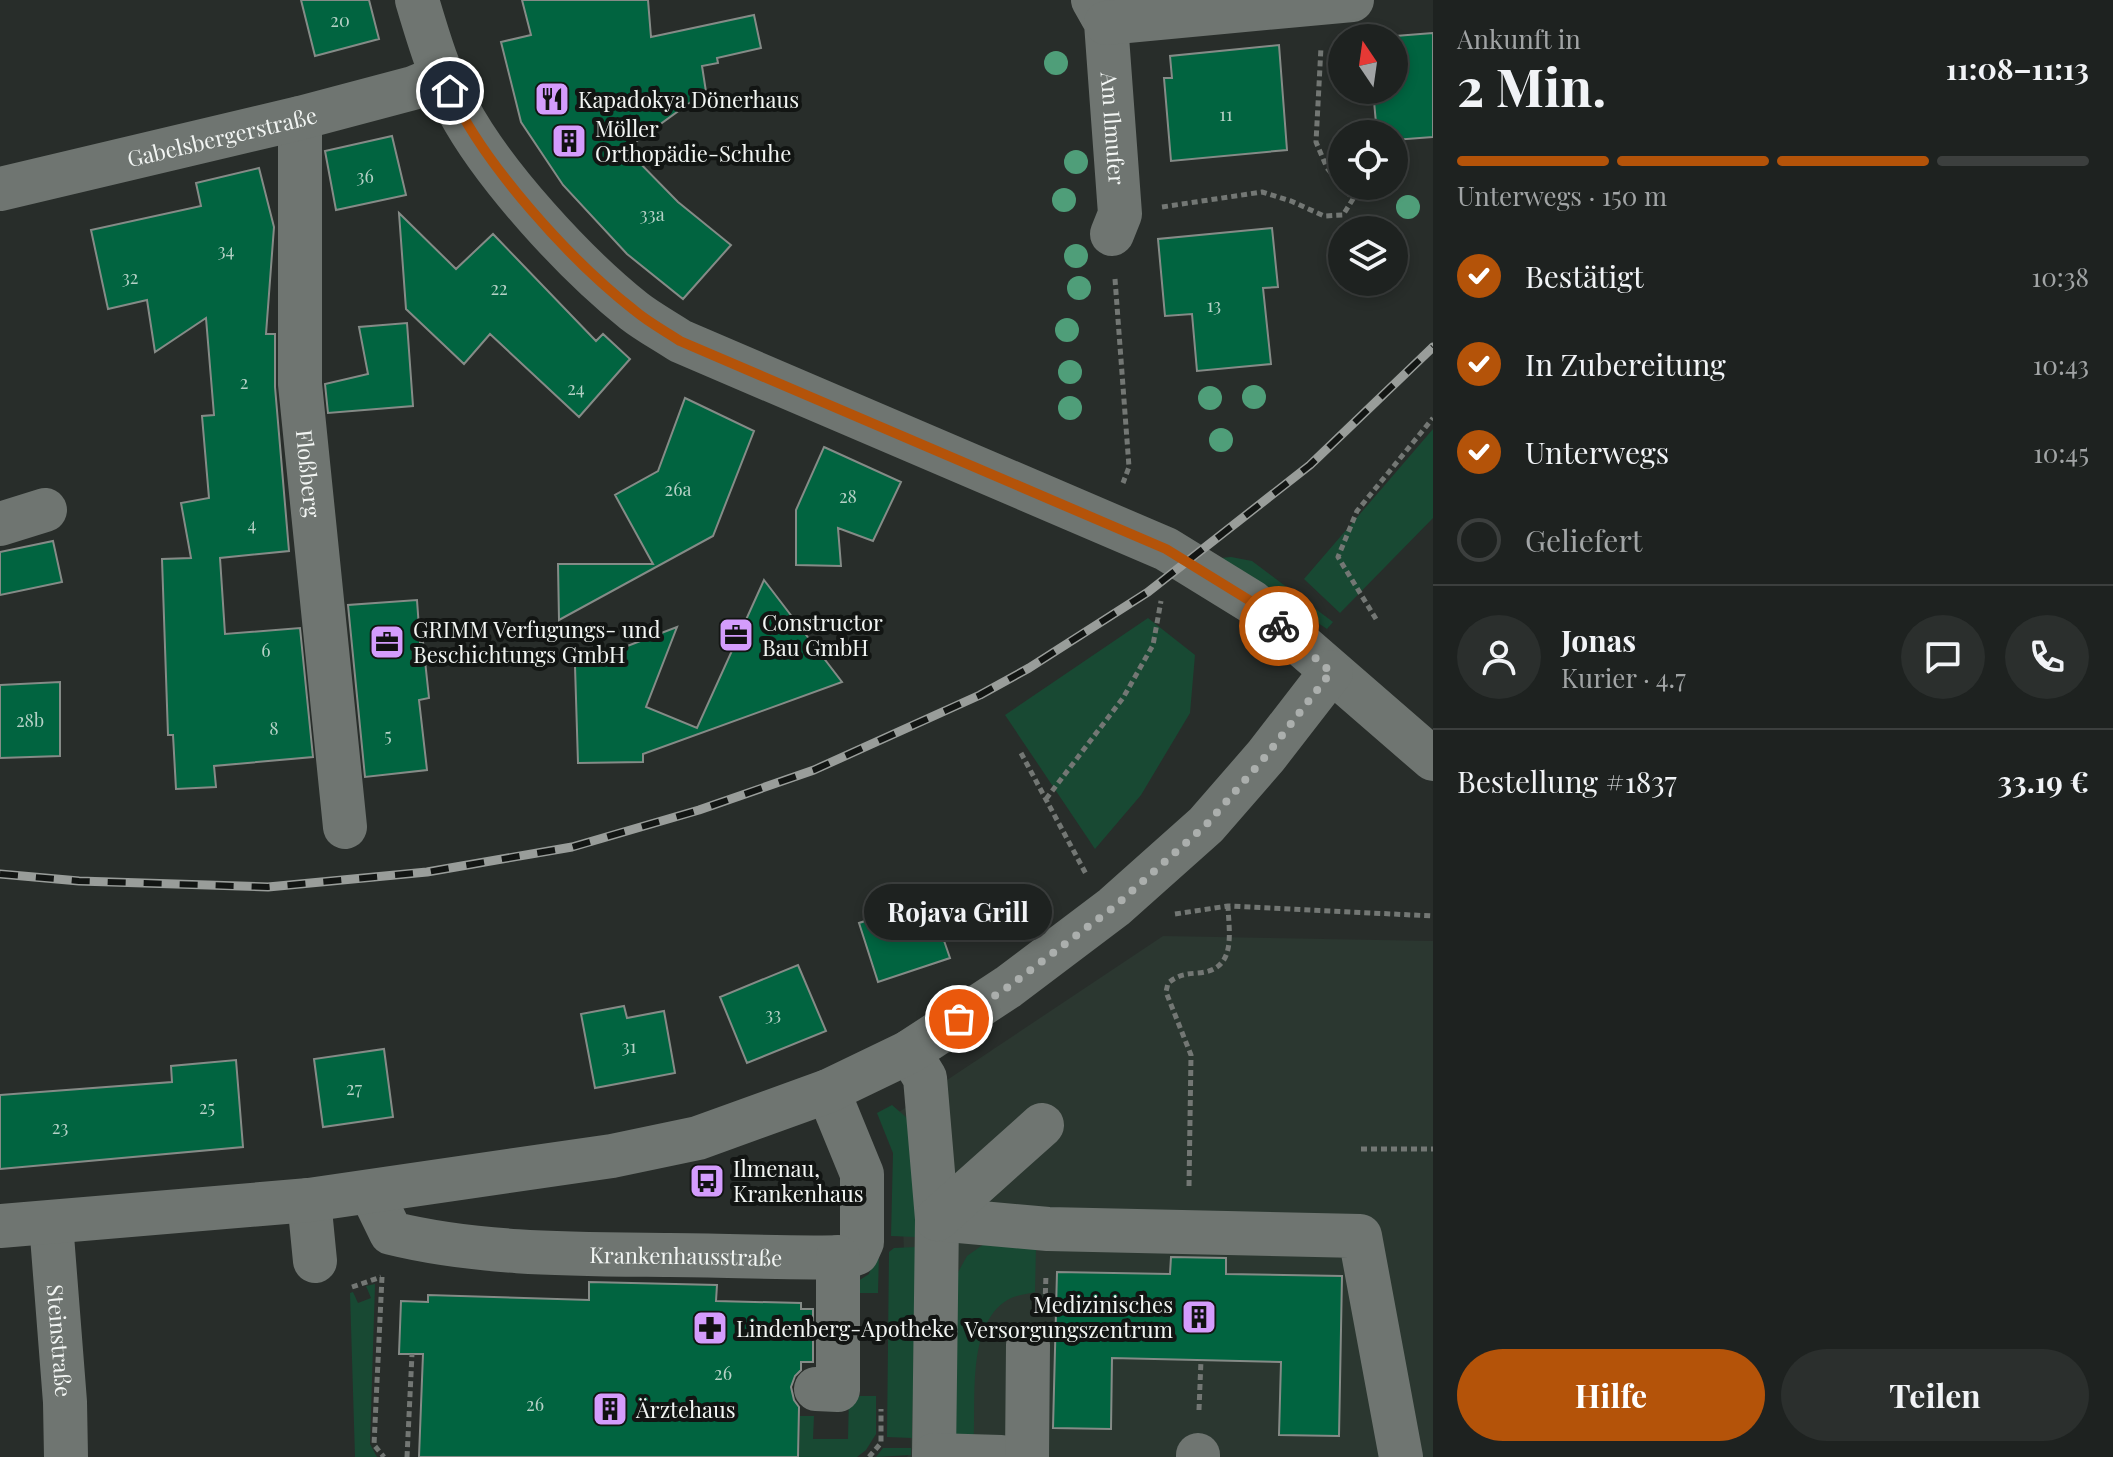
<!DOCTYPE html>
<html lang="de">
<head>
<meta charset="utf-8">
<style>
  body { margin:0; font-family:"Playfair Display",serif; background:#2b2f2d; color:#f1f3f6; height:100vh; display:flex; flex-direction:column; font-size:30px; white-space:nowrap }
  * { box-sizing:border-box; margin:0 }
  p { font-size:26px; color:#a1a4a5 }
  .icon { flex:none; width:44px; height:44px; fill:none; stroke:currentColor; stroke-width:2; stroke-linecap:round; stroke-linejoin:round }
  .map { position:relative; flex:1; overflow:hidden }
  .details { display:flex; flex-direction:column; background:#1e2220; width:680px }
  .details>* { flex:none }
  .needle { width:52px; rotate:347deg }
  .tools { position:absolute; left:1328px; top:24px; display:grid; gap:16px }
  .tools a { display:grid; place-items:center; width:80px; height:80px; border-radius:50%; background:#1e2220; box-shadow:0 4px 12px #0003,0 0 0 2px #3c3f3e; font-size:40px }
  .pin { position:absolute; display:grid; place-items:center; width:68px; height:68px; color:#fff; margin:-34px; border:4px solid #fff; border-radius:50%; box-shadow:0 2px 8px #0007 }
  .courier { position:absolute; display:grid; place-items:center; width:80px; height:80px; margin:-40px; border:6px solid #b45309; border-radius:50%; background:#fff; color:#222; box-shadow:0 2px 10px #0007 }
  .bubble { position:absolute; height:56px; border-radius:28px; background:#1e2220; box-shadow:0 4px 12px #0003,0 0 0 2px #3c3f3e; font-size:26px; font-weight:700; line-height:56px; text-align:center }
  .headline em { font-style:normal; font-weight:700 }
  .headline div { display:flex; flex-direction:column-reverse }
  .headline { display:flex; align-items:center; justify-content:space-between; height:136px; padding:0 24px }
  h1 { font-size:52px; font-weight:700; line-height:60px }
  .bar { display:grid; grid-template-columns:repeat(4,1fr); gap:12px 8px; align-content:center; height:96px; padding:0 24px }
  .bar i { height:10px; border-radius:6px; background:#3c3f3e }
  .bar .current { background:#b45309 }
  .bar p { grid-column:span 4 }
  .line { display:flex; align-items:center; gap:20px; padding:0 24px; border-top:2px solid #3c3f3e }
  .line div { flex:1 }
  .round { display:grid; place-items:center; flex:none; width:84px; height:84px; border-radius:42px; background:#2b2f2d }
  ol { padding:0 24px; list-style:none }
  li { display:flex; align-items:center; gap:24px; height:88px }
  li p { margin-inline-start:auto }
  li .icon { padding:8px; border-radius:50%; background:#b45309; color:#fff; stroke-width:4 }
  li:last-child { color:#a1a4a5 }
  li i { width:44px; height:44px; border:4px solid #3c3f3e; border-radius:50% }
  .button { display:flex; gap:16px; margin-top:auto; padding:16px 24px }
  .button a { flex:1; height:92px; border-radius:48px; background:#b45309; color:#fff; font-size:32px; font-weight:700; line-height:92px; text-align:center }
  .button a+a { background:#2b2f2d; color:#f1f3f6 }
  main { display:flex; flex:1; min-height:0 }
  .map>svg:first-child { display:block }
</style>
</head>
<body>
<main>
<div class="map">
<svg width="1433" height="1457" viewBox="0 0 1433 1457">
  <rect width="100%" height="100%" fill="#282d2a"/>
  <path fill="#2b3730" d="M1163,936L1433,941V1457H907L911,1451L899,1112Z"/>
  <path fill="#184933" d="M1433,429V518L1340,613L1304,579Z
    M1231,557L1252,561L1333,622L1327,629L1221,558Z
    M1148,618L1195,655L1190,713L1141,795L1095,849L1005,715Z
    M892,1105L907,1118L916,1156L915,1237L891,1236L893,1153L877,1113Z
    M881,1170L878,1293H851L852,1285L869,1274L874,1260Z
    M984,1244L1036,1246L1035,1292C1028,1294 1018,1295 1011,1298C967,1320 976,1395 974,1437H951L957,1274L967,1256Z
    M916,1247L912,1438L887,1437L889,1252L894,1248Z
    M375,1284L370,1444L377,1457H355L350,1293L353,1292L358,1303L371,1298L366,1286Z
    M849,1396H876V1434L866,1450L857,1457H799L800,1416H814L813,1439H848Z
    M883,1448H911V1455L876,1457Z"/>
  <path fill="#016440" stroke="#858b87" stroke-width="2" d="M301,0H369L379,39L315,56Z
    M522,0H648L651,37L754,15L761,48L717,58L718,63L702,66L707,98L691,102L626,149L678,202L731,245L683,299L627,254L563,185L521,122L501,42L531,35Z
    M1433,33V137L1394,140V134H1377L1373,90H1394V38H1370Z
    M1279,45L1287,150L1171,161L1164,78H1172L1170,56Z
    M392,136L406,195L336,210L325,151Z
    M259,168L274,227L266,334H275V387L289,551L220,558L225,634L300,628L313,757L214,766L216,787L176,789L173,735H168L162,559L191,558L181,503L209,498L202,416L214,415L206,318L155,352L147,300L108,309L91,230L201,206L196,183Z
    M399,213L456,269L493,234L596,341L603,334L630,359L579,417L490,334L464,364L406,309Z
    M1272,228L1278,287L1263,288L1271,364L1197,371L1192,314L1165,316L1158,239Z
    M407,323L413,406L328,413L325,384L368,374L359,327Z
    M685,398L754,431L713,536L559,620L558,564H653L615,495L658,471Z
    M824,447L901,482L873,541L838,528L841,566L796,565V510Z
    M53,541L62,582L0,595V552Z
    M764,580L842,682L643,754V762L578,763L575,666L677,627L646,707L697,728Z
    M417,600L420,642H423L429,698L419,700L427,770L365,777L348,605Z
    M60,682V756L0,758V685Z
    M930,900L950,958L878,982L859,923Z
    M798,965L826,1031L747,1063L720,997Z
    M624,1006L627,1018L664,1011L675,1073L595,1088L581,1014Z
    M384,1049L393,1117L323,1127L314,1059Z
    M236,1060L243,1147L0,1169V1095L172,1082L171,1066Z
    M1171,1257L1226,1258V1274L1342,1276L1339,1436L1279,1435L1281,1362L1112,1358L1111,1429L1053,1428L1057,1272L1170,1274Z
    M589,1282L717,1285L716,1301L801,1303V1309H813V1362H801V1370L795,1376L791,1387L794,1400L799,1407L798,1457H419L423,1354H399L401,1301L428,1302V1295L589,1300Z"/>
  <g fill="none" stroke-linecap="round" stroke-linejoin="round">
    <path stroke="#737774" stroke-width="5" stroke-dasharray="6 4" stroke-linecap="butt" d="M1162,207L1262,192L1291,201L1324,216L1343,215L1353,199L1327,168L1316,142L1321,47
      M1115,279L1129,467L1123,483
      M1376,619L1338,557L1357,511L1433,418
      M1021,753L1086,874
      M1046,799L1123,698L1153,645L1161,601
      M1175,914L1228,906L1433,916
      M1361,1149H1433
      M1189,1186L1191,1055L1166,992L1168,983C1178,975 1185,974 1198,973C1237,970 1229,934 1228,906
      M382,1277L374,1445L384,1457
      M352,1287L381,1277
      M1045,1304L1046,1274
      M1199,1410L1201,1360
      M407,1457L412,1354
      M869,1457L881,1443V1409"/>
    <g stroke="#6f7571" stroke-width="44">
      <path d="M417,0C428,37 439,75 458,109C494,176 574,263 634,311C648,322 665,331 680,341L1166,549L1252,602L1433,759"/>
      <path id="s1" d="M1093,0L1106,23L1120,214L1112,234"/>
      <path d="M1106,23L1352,0"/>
      <path id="s2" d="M300,118V384L345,827"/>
      <path id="s3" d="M0,189L300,118L413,88L442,76"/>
      <path d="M0,524L45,510"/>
      <path d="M909,1052L925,1078L937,1219L934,1457"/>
      <path id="s4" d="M371,1192L391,1233C480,1255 578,1254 669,1255C728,1255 787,1259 846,1257L857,1253L862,1242V1174L828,1091"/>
      <path d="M309,1200L315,1261"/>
      <path d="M937,1219L1048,1229L1360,1236L1401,1457"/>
      <path d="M937,1219L1042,1125"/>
      <path id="s5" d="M51,1223L65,1402L66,1457"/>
      <path d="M0,1226L309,1200L612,1156L698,1138L828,1091L909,1052L1008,987L1114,907L1206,825L1266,756L1331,672"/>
      <path d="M816,1389L838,1390V1257"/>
      <path d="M934,1455L1001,1457"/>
      <path d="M1027,1457L1028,1345"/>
      <path d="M1198,1457V1455"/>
    </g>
    <defs>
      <path id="rail" d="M0,874L79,881L268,887L427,872L572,847L699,810L814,770L980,695L1029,668L1148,592L1310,465L1433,347"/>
    </defs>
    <use href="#rail" stroke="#999d9a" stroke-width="9"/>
    <use href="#rail" stroke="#121513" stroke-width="6" stroke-dasharray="18" stroke-linecap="butt"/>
  </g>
  <g fill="#4f9e79">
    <circle cx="1056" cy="63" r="12"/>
    <circle cx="1076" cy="162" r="12"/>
    <circle cx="1064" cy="200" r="12"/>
    <circle cx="1408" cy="207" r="12"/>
    <circle cx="1076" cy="256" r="12"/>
    <circle cx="1079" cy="288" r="12"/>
    <circle cx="1067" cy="330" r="12"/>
    <circle cx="1070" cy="372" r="12"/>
    <circle cx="1254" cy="397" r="12"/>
    <circle cx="1210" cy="398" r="12"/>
    <circle cx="1070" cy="408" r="12"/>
    <circle cx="1221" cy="440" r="12"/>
  </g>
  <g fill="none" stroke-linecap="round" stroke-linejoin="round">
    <path stroke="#abafad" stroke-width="8" stroke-dasharray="0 14.4" d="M959,1019L1008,987L1114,907L1206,825L1266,756L1331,672L1279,626"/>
    <path stroke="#b45309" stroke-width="10" d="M450,91C484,165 570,260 634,310C648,322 665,331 680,341L1166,549L1252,602L1279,626"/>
  </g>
  <defs>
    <symbol id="restaurant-square" viewBox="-11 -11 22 22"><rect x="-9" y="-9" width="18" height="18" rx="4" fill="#d49cfc" stroke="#121513"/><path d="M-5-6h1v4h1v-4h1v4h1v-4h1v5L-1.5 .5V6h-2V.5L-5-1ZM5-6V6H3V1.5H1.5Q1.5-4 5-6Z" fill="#111"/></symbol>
    <symbol id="building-square" viewBox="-11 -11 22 22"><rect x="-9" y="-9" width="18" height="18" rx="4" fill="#d49cfc" stroke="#121513"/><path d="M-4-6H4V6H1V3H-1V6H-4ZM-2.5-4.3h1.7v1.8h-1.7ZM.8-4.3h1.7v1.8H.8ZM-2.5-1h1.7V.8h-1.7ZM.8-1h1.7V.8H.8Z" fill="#111"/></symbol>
    <symbol id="office-square" viewBox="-11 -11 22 22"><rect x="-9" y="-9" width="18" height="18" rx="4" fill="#d49cfc" stroke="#121513"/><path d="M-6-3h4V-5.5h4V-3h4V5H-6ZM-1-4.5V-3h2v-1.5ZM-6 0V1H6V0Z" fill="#111"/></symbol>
    <symbol id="bus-square" viewBox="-11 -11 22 22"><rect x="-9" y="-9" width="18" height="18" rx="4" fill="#d49cfc" stroke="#121513"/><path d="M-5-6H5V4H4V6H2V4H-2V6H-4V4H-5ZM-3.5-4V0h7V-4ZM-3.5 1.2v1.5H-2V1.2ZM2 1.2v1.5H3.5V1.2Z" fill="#111"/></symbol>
    <symbol id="pharmacy-square" viewBox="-11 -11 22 22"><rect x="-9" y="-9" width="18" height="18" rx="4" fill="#d49cfc" stroke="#121513"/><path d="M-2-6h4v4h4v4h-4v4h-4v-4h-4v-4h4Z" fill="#111"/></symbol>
  </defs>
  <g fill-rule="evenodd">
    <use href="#restaurant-square" x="532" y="79" width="40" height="40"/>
    <use href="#building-square" x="549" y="121" width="40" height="40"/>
    <use href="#office-square" x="716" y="615" width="40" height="40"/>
    <use href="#office-square" x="367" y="622" width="40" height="40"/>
    <use href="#bus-square" x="687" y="1161" width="40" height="40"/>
    <use href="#building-square" x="1179" y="1297" width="40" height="40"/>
    <use href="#pharmacy-square" x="690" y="1308" width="40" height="40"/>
    <use href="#building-square" x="590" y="1389" width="40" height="40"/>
  </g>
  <g text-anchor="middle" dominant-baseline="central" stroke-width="8" stroke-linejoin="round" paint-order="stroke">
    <g font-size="18" fill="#b6d1c6">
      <text x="340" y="20">20</text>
      <text x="1226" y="114">11</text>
      <text x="365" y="176">36</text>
      <text x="652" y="214">33a</text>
      <text x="226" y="250">34</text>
      <text x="130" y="277">32</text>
      <text x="499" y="288">22</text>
      <text x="1214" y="305">13</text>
      <text x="244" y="382">2</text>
      <text x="576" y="388">24</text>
      <text x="678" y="489">26a</text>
      <text x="848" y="496">28</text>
      <text x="252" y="524">4</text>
      <text x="266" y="650">6</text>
      <text x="30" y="720">28b</text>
      <text x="274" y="728">8</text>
      <text x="388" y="735">5</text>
      <text x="773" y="1014">33</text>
      <text x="629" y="1046">31</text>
      <text x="354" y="1088">27</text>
      <text x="207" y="1107">25</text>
      <text x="60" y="1127">23</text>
      <text x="723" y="1373">26</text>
      <text x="535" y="1404">26</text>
    </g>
    <g font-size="22" fill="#f2f5f3" stroke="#121513" text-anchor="start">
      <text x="578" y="99">Kapadokya Dönerhaus</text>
      <text x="595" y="128">Möller<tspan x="595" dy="25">Orthopädie-Schuhe</tspan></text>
      <text x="762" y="622">Constructor<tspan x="762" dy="25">Bau GmbH</tspan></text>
      <text x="413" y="629">GRIMM Verfugungs- und<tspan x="413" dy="25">Beschichtungs GmbH</tspan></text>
      <text x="733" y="1168">Ilmenau,<tspan x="733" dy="25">Krankenhaus</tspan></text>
      <text x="1173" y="1304" text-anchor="end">Medizinisches<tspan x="1173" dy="25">Versorgungszentrum</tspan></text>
      <text x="736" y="1328">Lindenberg-Apotheke</text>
      <text x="636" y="1409">Ärztehaus</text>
    </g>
    <g font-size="22" fill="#f2f5f3" stroke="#121513">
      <text stroke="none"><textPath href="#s1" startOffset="132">Am Ilmufer</textPath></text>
      <text stroke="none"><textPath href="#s3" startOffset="228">Gabelsbergerstraße</textPath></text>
      <text stroke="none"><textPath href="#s2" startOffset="356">Floßberg</textPath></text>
      <text stroke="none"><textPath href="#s4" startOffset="342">Krankenhausstraße</textPath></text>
      <text stroke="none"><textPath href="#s5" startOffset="118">Steinstraße</textPath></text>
    </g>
  </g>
</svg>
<div class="tools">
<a><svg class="needle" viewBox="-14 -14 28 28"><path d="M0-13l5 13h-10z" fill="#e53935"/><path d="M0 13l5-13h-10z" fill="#a1a4a5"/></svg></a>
<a><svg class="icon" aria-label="locate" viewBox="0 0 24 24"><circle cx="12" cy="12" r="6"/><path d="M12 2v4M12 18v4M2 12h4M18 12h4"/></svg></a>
<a><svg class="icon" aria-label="layers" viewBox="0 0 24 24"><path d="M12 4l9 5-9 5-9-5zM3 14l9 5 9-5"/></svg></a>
</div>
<div class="pin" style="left:959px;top:1019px;background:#ea580c"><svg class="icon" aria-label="bag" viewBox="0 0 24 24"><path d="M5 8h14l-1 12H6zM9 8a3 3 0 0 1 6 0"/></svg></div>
<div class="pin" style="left:450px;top:91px;background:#1f2937"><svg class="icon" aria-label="home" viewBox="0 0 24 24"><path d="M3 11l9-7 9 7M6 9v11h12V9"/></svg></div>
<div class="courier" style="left:1279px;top:626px"><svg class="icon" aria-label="bike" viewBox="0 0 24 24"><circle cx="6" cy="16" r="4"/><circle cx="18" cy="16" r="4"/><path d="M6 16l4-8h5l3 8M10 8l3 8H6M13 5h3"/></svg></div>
<div class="bubble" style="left:864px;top:884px;width:188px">Rojava Grill</div>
</div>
<section class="details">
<div class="headline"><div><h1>2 Min.</h1><p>Ankunft in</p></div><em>11:08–11:13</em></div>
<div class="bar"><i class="current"></i><i class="current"></i><i class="current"></i><i></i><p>Unterwegs · 150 m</p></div>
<ol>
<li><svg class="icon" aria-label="check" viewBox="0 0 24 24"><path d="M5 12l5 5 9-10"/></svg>Bestätigt<p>10:38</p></li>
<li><svg class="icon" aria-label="check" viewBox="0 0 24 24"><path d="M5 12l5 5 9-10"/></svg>In Zubereitung<p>10:43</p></li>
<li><svg class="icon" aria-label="check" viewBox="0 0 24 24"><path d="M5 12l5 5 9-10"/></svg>Unterwegs<p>10:45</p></li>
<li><i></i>Geliefert</li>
</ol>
<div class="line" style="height:144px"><a class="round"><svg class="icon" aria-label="person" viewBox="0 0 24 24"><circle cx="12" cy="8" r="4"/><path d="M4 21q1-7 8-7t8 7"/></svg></a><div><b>Jonas</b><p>Kurier · 4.7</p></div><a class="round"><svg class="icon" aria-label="chat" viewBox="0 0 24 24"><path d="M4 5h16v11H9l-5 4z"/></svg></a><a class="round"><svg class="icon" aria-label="phone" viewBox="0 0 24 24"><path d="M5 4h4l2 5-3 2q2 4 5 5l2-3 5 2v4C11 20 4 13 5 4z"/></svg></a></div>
<div class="line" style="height:104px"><div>Bestellung #1837</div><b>33.19 €</b></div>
<div class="button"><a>Hilfe</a><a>Teilen</a></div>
</section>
</main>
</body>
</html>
